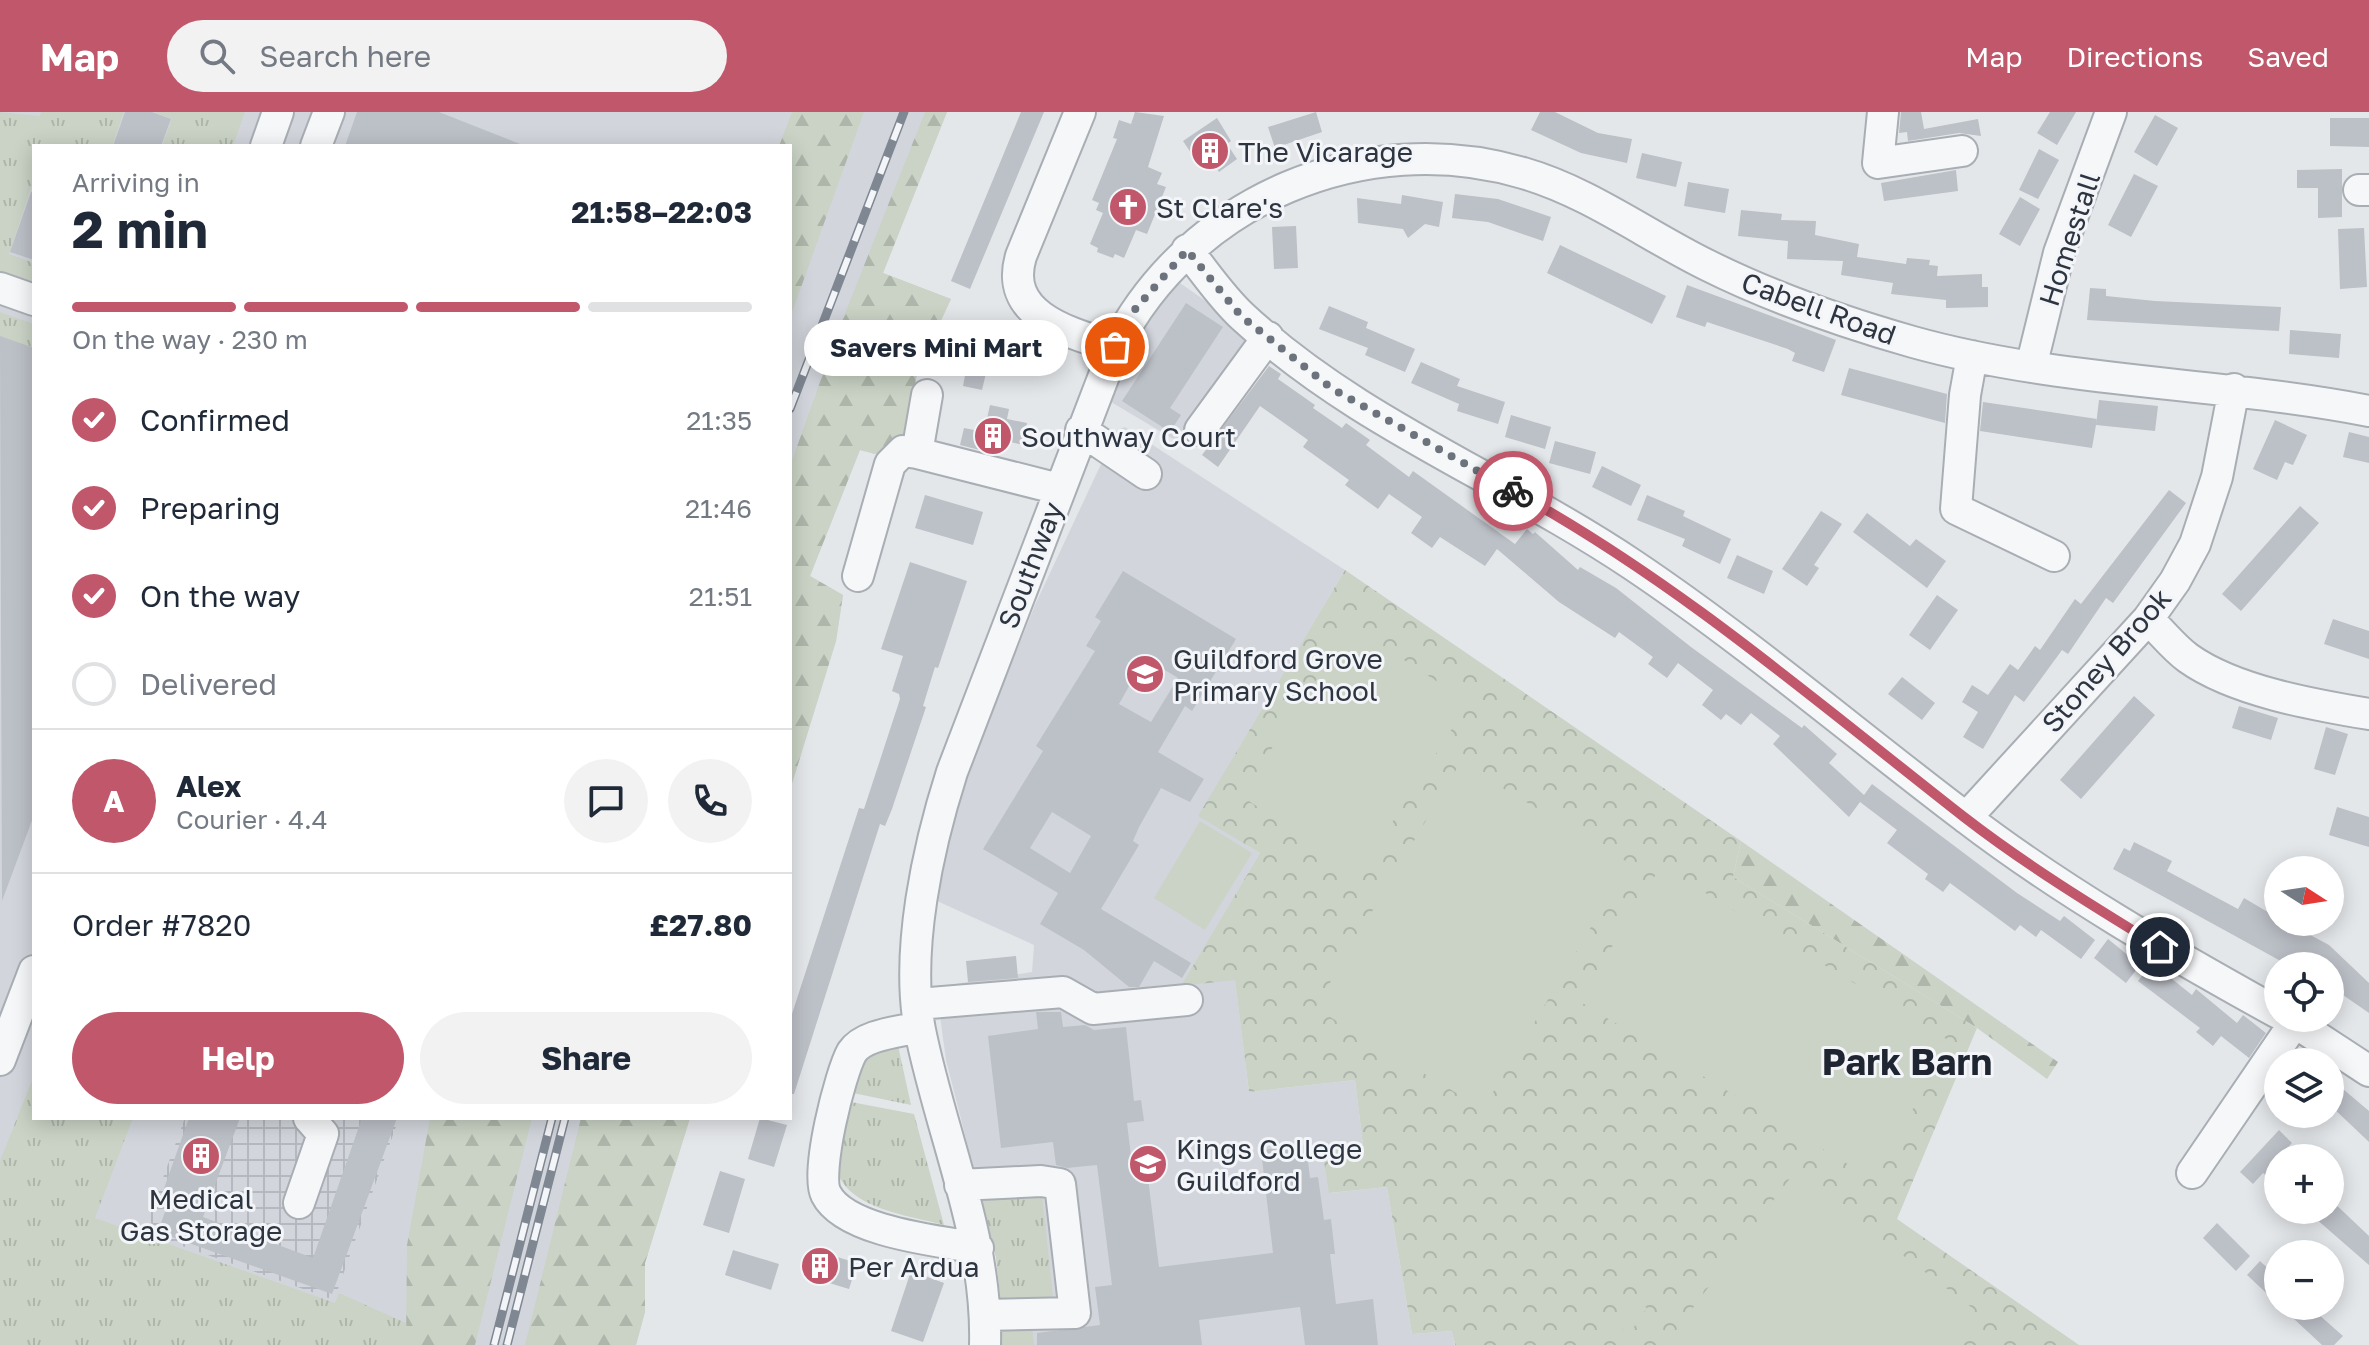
<!DOCTYPE html>
<html lang="en">
<head>
<meta charset="utf-8">
<style>
  body { margin:0; font-family:"Golos Text",sans-serif; background:#f2f2f3; color:#1f2937; height:100vh; display:flex; flex-direction:column; font-size:30px; white-space:nowrap }
  * { box-sizing:border-box; margin:0 }
  p { font-size:26px; color:#747a83 }
  .icon { flex:none; width:44px; height:44px; fill:none; stroke:currentColor; stroke-width:2; stroke-linecap:round; stroke-linejoin:round }
  .map { position:relative; flex:1; overflow:hidden }
  .details { position:absolute; left:32px; top:32px; width:760px; height:976px; display:flex; flex-direction:column; background:#fff; border-radius:0px; box-shadow:0 4px 20px #0003 }
  .details>* { flex:none }
  .needle { width:52px; rotate:102deg }
  .fabs { position:absolute; left:2264px; top:744px; display:grid; gap:16px }
  .fabs a { display:grid; place-items:center; width:80px; height:80px; border-radius:50%; background:#fff; box-shadow:0 4px 20px #0003; font-size:40px }
  .pin { position:absolute; display:grid; place-items:center; width:68px; height:68px; color:#fff; margin:-34px; border:4px solid #fff; border-radius:50%; box-shadow:0 2px 8px #0007 }
  .courier { position:absolute; display:grid; place-items:center; width:80px; height:80px; margin:-40px; border:6px solid #c1576b; border-radius:50%; background:#fff; color:#222; box-shadow:0 2px 10px #0007 }
  .bubble { position:absolute; height:56px; border-radius:28px; background:#fff; box-shadow:0 4px 20px #0003; font-size:26px; font-weight:700; line-height:56px; text-align:center }
  .headline em { font-style:normal; font-weight:700 }
  .headline div { display:flex; flex-direction:column-reverse }
  .headline { display:flex; align-items:center; justify-content:space-between; height:136px; padding:0 40px }
  h1 { font-size:52px; font-weight:700; line-height:60px }
  .bar { display:grid; grid-template-columns:repeat(4,1fr); gap:12px 8px; align-content:center; height:96px; padding:0 40px }
  .bar i { height:10px; border-radius:6px; background:#e0e1e3 }
  .bar .current { background:#c1576b }
  .bar p { grid-column:span 4 }
  .line { display:flex; align-items:center; gap:20px; padding:0 40px; border-top:2px solid #e0e1e3 }
  .line div { flex:1 }
  .round { display:grid; place-items:center; flex:none; width:84px; height:84px; border-radius:42px; background:#f2f2f3 }
  ol { padding:0 40px; list-style:none }
  li { display:flex; align-items:center; gap:24px; height:88px }
  li p { margin-inline-start:auto }
  li .icon { padding:8px; border-radius:50%; background:#c1576b; color:#fff; stroke-width:4 }
  li:last-child { color:#747a83 }
  li i { width:44px; height:44px; border:4px solid #e0e1e3; border-radius:50% }
  .cta { display:flex; gap:16px; margin-top:auto; padding:16px 40px }
  .cta a { flex:1; height:92px; border-radius:48px; background:#c1576b; color:#fff; font-size:32px; font-weight:700; line-height:92px; text-align:center }
  .cta a+a { background:#f2f2f3; color:#1f2937 }
  header { display:flex; align-items:center; gap:48px; box-sizing:border-box; height:112px; padding:0 40px; background:#c1576b; color:#fff }
  header strong { font-size:38px }
  nav { display:flex; gap:44px; margin-inline-start:auto; font-size:28px }
  .search { width:560px; height:72px; background:#f2f2f3; display:flex; align-items:center; gap:20px; box-sizing:border-box; padding:0 28px; border-radius:44px; color:#747a83; font-size:30px }
  .map>svg:first-child { display:block }
</style>
</head>
<body>
<header>
<strong>Map</strong>
<div class="search"><svg class="icon" aria-label="search" viewBox="0 0 24 24"><circle cx="10" cy="10" r="6"/><path d="M15 15l6 6"/></svg>Search here</div>
<nav><a>Map</a><a>Directions</a><a>Saved</a></nav>
</header>
<div class="map">
<svg width="2369" height="1233" viewBox="0 0 2369 1233">
  <defs>
    <pattern id="industrial-grid" width="8" height="8" patternUnits="userSpaceOnUse" patternTransform="scale(2)"><rect width="8" height="8" fill="#d2d6dc"/><path d="M0 4h8M4 0v8" fill="none" stroke="#b5b8be"/></pattern>
    <pattern id="grass-tufts" width="24" height="20" patternUnits="userSpaceOnUse" patternTransform="scale(2)"><rect width="24" height="20" fill="#cad3c6"/><path d="M3 7l-1-3M5 7V3M7 7l1-3M15 17l-1-3M17 17v-4M19 17l1-3" fill="none" stroke="#aeb6ab"/></pattern>
    <pattern id="forest-firs" width="22" height="20" patternUnits="userSpaceOnUse" patternTransform="scale(2)"><rect width="22" height="20" fill="#cad3c6"/><path d="M5 1l3.5 6h-7zM16 11l3.5 6h-7z" fill="#aeb6ab"/></pattern>
    <pattern id="park-crowns" width="20" height="18" patternUnits="userSpaceOnUse" patternTransform="scale(2)"><rect width="20" height="18" fill="#cad3c6"/><path d="M2 6a3 3 0 1 1 6 0M12 15a3 3 0 1 1 6 0" fill="none" stroke="#aeb6ab"/></pattern>
  </defs>
  <rect width="100%" height="100%" fill="#e4e7ea"/>
  <path fill="#d2d6dc" d="M0,0H947L883,161L951,187L918,258L898,348L860,338L810,464L843,483L836,529L790,678V34H34V1006H690L645,1151V1200L636,1233H0Z
    M1170,164L1253,222L1180,331L1106,287L1135,209Z
    M1125,315L1345,458L1199,703L1260,741L1182,874L1235,867L1249,980L1355,968L1363,1033L1330,1081L1387,1075L1412,1222L1453,1219L1454,1233H1001V1192L996,1145L946,948L936,875L1032,860L1034,833L937,789L954,700L982,625L1035,493L1117,318Z"/>
  <path fill="url(#industrial-grid)" d="M185,1006H399L334,1188L143,1120Z"/>
  <path fill="url(#grass-tufts)" d="M0,0L40,4L41,0H124L112,34H34V67L9,142L34,151V177L0,165Z
    M154,0H245L233,34H162L172,7Z
    M0,200L34,212V242L0,230Z
    M897,929L911,993L853,981L866,945Z
    M34,963V1006H133L95,1106L335,1191L339,1181L406,1211V1233H0V1049Z
    M851,990L914,1002L944,1113C908,1103 842,1097 835,1051C833,1034 847,1006 851,990Z
    M980,1082L1042,1083L1053,1184L1046,1195L1001,1192L996,1145Z
    M1032,1213L1034,1233H1001L1002,1214Z"/>
  <path fill="url(#forest-firs)" d="M792,0H864L790,206V34H779Z
    M925,0H947L883,161L951,187L918,258L898,348L860,338L810,464L843,483L836,529L790,678V354L840,214Z
    M1741,729L2058,950L2047,967L1977,916L1733,765Z
    M430,1006H532L475,1233H406L407,1133Z
    M581,1006H690L645,1151V1200L636,1233H525Z"/>
  <path fill="url(#park-crowns)" d="M1345,458L1741,729L1733,765L1977,916L1897,1107L2079,1233H1455L1452,1219L1412,1222L1387,1075L1329,1081L1322,1037L1363,1033L1355,968L1249,980L1235,868L1181,874L1260,741L1198,704Z"/>
  <path fill="#cad3c6" d="M1351,514L1469,590L1360,761L1241,684Z
    M1460,651L1629,751L1483,997L1315,896Z
    M1200,709L1252,741L1205,818L1154,786Z
    M1661,754L1953,931L1871,1066L1579,889Z
    M1794,1061L1975,1198L1948,1233H1665Z
    M1637,1189L1647,1196L1629,1222L1620,1215Z"/>
  <path fill="#bcc0c7" fill-rule="evenodd" d="M125,0H152L171,7L161,34H113Z
    M357,0H439L525,34H345Z
    M1021,0H1044L970,177L951,169Z
    M1135,0L1164,4L1148,55L1162,61L1157,72L1166,75L1147,122L1136,118L1124,146L1115,142L1113,146L1097,140L1098,136L1090,132L1103,101L1096,98L1099,91L1092,88L1117,27L1113,26L1119,8L1131,12Z
    M1316,0L1322,20L1275,36L1268,15Z
    M1540,0H1555L1598,21L1632,27L1627,51L1581,41L1531,18Z
    M1901,0H1921L1924,17L1978,7L1981,24L1959,21L1908,29L1907,20L1899,21Z
    M2050,0H2076L2057,33L2037,21Z
    M2155,3L2178,16L2157,54L2134,40Z
    M1217,6L1231,29L1227,32L1237,47L1219,60L1210,46L1199,53L1183,29Z
    M2330,6H2369V35L2330,34Z
    M2039,37L2059,48L2038,87L2019,78Z
    M1642,41L1682,50L1676,75L1636,66Z
    M2342,57V105L2318,106V76H2297V58Z
    M1956,58L1958,79L1884,89L1881,71Z
    M2134,62L2158,74L2131,125L2108,113Z
    M1688,70L1729,77L1725,101L1684,94Z
    M31,80H34V148L10,140Z
    M1455,82L1498,87L1551,105L1543,129L1488,110L1452,106Z
    M1402,83L1443,90L1439,115L1425,112L1408,126L1403,117L1358,111L1357,86L1401,92Z
    M2020,85L2040,97L2020,134L1999,122Z
    M1741,98L1782,102L1781,108L1816,109L1815,123L1859,132L1857,145L1906,152L1907,146L1930,148L1929,153L1938,154L1937,164L1982,162V175H1988V195L1946,196V188L1891,182L1893,171L1841,163L1843,149L1787,147L1788,129L1738,124Z
    M1296,114L1298,156L1274,157L1272,115Z
    M2364,116L2367,175L2340,177L2338,117Z
    M1560,133L1666,184L1652,212L1547,161Z
    M1687,173L1836,228L1824,260L1792,249L1795,241L1788,237L1707,210L1705,215L1676,205Z
    M2090,176L2106,177V184L2155,189L2281,195L2279,219L2087,208Z
    M1186,191L1223,215L1170,296L1181,303L1170,320L1122,289Z
    M1329,194L1368,210L1366,216L1415,237L1405,260L1365,243L1368,236L1319,217Z
    M956,210L979,214L975,232L1001,237L997,258L987,257L982,278L963,274L967,253L938,247L942,225L953,228Z
    M2290,218L2341,222L2339,246L2289,242Z
    M0,224L34,236V703L2,789Z
    M1421,250L1460,267L1457,274L1505,290L1498,312L1457,299L1459,292L1411,271Z
    M1269,254L1281,262L1278,267L1315,293L1313,296L1342,316L1346,311L1370,328L1366,333L1409,365L1413,359L1515,432L1527,417L1533,422L1535,420L1578,458L1580,455L1616,476L1691,535L1802,616L1804,613L1837,642L1829,651L1864,683L1872,672L2017,781L2060,809L2064,804L2095,828L2081,847L2041,818L2036,825L2020,813L2015,819L1950,771L1943,780L1925,767L1928,762L1887,731L1897,718L1860,690L1849,705L1773,632L1780,624L1751,601L1741,613L1726,602L1721,608L1702,593L1713,578L1678,551L1667,566L1648,552L1653,545L1619,520L1615,526L1559,490L1497,437L1485,454L1440,425L1432,436L1411,421L1422,405L1389,382L1378,397L1345,373L1349,368L1303,335L1308,328L1260,294L1218,355L1202,343Z
    M1849,256L1947,282L1945,311L1841,283Z
    M2099,288L2158,294L2155,319L2096,313Z
    M1983,290L2097,307L2092,336L1980,319Z
    M990,293L1009,297L1007,307L1027,311L1023,333L1002,328L999,343L960,333L964,316L984,320Z
    M1511,303L1551,315L1545,337L1505,325Z
    M2275,308L2307,323L2293,353L2285,350L2277,368L2253,357Z
    M2349,320L2369,325V351L2343,345Z
    M1555,329L1596,340L1590,362L1549,351Z
    M1602,354L1641,373L1631,394L1592,375Z
    M2169,378L2186,391L2113,491L2106,486L2068,542L2062,538L2024,590L2015,583L1983,637L1963,625L1978,600L1962,590L1972,573L1988,583L2010,552L2018,558L2035,534L2040,538L2075,487L2081,492Z
    M925,383L983,400L973,433L915,416Z
    M1647,383L1685,399L1683,404L1731,427L1720,452L1682,434L1685,427L1637,408Z
    M2300,394L2319,411L2241,499L2222,482Z
    M1821,399L1842,412L1814,453L1819,456L1807,474L1782,457Z
    M1867,401L1910,434L1916,427L1946,449L1927,476L1853,420Z
    M1737,443L1773,459L1764,482L1727,466Z
    M910,450L967,469L938,556L935,555L923,594L926,595L892,697L885,714L880,712L794,982H790V908L859,696L864,697L900,587L899,582L892,579L903,544L881,537Z
    M1123,459L1236,527L1192,599L1185,594L1158,640L1204,667L1190,690L1161,676L1139,715L1133,729L1139,733L1101,797L1191,851L1182,866L1154,849L1139,875H1129L1084,838L1040,812L1058,781L983,737L1043,639L1036,634L1095,539L1086,534L1101,509L1095,505ZM1145,546L1178,566L1151,610L1119,592ZM1052,700L1091,724L1070,761L1030,736Z
    M1937,483L1958,498L1930,538L1909,523Z
    M2333,507L2369,519V547L2324,532Z
    M1902,565L1935,591L1922,608L1888,582Z
    M2134,584L2155,603L2081,687L2060,668Z
    M2239,594L2278,606L2271,628L2232,616Z
    M2326,615L2348,622L2335,663L2314,657Z
    M2337,695L2369,705V735L2329,723Z
    M2134,730L2172,749L2167,759L2238,797L2244,786L2278,806V810H2286L2329,833L2369,871V901L2330,874V854H2290L2113,757L2124,736L2130,739Z
    M2108,827L2140,853L2126,871L2094,846Z
    M1016,844L1018,866L968,870L966,849Z
    M2152,851L2192,883L2196,877L2237,911L2243,903L2266,921L2249,946L2221,924L2213,934L2196,920L2200,916L2138,869Z
    M1036,900H1061L1063,915L1085,913L1094,918L1126,915L1134,989L1141,988L1144,1009L1127,1011L1132,1052L1146,1050L1159,1155L1273,1141L1261,1038L1306,1033L1310,1066L1318,1065L1324,1108L1331,1107L1335,1142H1330L1336,1192L1373,1187L1378,1233H1305L1300,1195L1199,1208L1202,1233H1037V1221L1100,1213L1095,1175L1112,1173L1097,1053L1067,1056L1056,1053L1053,1030L1001,1036L988,924L1038,917Z
    M2330,966L2369,999V1030L2330,993Z
    M189,1006H240L203,1105L313,1146L362,1006H397L332,1182L158,1120L170,1085L162,1082Z
    M760,1006L787,1013L774,1055L748,1047Z
    M2279,1018L2292,1031L2278,1045V1073L2263,1061L2253,1072L2240,1060Z
    M720,1059L745,1067L729,1121L703,1113Z
    M2331,1088L2369,1124V1153L2315,1106L2322,1098H2330Z
    M2217,1111L2250,1144L2236,1159L2203,1126Z
    M733,1138L779,1152L771,1178L725,1163Z
    M814,1138L857,1151L849,1177L806,1164Z
    M2260,1149L2278,1166V1192L2247,1163Z
    M911,1159L944,1171L923,1230L891,1219Z
    M2280,1194H2309L2343,1224L2334,1233H2322Z"/>
  <g fill="none" stroke-linecap="round" stroke-linejoin="round">
    <defs>
      <path id="minor" d="M1080,0L1021,144C1003,204 1070,221 1115,235
        M1883,0L1878,51L1962,39
        M266,34L278,0
        M316,34L329,0
        M2359,78H2369
        M1187,138C1205,160 1222,186 1243,205C1357,311 1505,367 1633,453C1749,531 1854,621 1965,705C2063,780 2170,841 2278,901
        M0,176L34,188
        M1972,244L1965,283L1956,397L2054,444
        M2031,255L2059,141L2111,0
        M927,283L917,341L1059,377
        M1081,318L1146,362
        M1200,318L1268,225
        M858,464L890,352L903,339L917,341
        M2148,507C2161,519 2173,535 2188,546C2234,579 2314,593 2369,602
        M1966,706L2148,507L2175,469L2195,432L2217,365L2234,277
        M918,892L1063,880L1093,897L1187,888
        M2288,906L2369,959
        M919,915C900,920 864,922 852,940C840,961 815,1061 826,1082C845,1120 939,1129 978,1136
        M0,948L34,859
        M2192,1061L2295,910
        M960,1073L1041,1069L1060,1072L1075,1201L986,1203
        M299,1091L323,1022L309,1006
        M985,1233C988,1125 941,1023 920,918C905,839 928,735 952,660L1115,235C1190,88 1364,14 1523,61C1589,80 1646,123 1707,153C1773,186 1843,210 1913,230C2060,271 2219,270 2369,299"/>
    </defs>
    <use href="#minor" stroke="#a9aeb4" stroke-width="34"/>
    <use href="#minor" stroke="#f6f7f9" stroke-width="30"/>
    <defs>
      <path id="rail" d="M790,297L904,0
        M494,1233L552,1006
        M507,1233L565,1006"/>
    </defs>
    <use href="#rail" stroke="#7f8792" stroke-width="9"/>
    <use href="#rail" stroke="#f3f5f8" stroke-width="6" stroke-dasharray="18" stroke-linecap="butt"/>
  </g>
  <g fill="none" stroke-linecap="round" stroke-linejoin="round">
    <path stroke="#6d737c" stroke-width="8" stroke-dasharray="0 14.4" d="M1115,235L1131,202L1187,138L1241,204L1331,276L1513,379"/>
    <path stroke="#c1576b" stroke-width="10" d="M1513,379C1676,468 1818,591 1964,705C2026,753 2093,794 2160,835"/>
  </g>
  <defs>
    <symbol id="building-disc" viewBox="-11 -11 22 22"><circle r="9.5" fill="#c1576b" stroke="#f3f5f8"/><path d="M-4-6H4V6H1V3H-1V6H-4ZM-2.5-4.3h1.7v1.8h-1.7ZM.8-4.3h1.7v1.8H.8ZM-2.5-1h1.7V.8h-1.7ZM.8-1h1.7V.8H.8Z" fill="#fff"/></symbol>
    <symbol id="church-disc" viewBox="-11 -11 22 22"><circle r="9.5" fill="#c1576b" stroke="#f3f5f8"/><path d="M-1.2-6h2.4v3.5h3.3v2.4h-3.3V6h-2.4V-.1h-3.3v-2.4h3.3Z" fill="#fff"/></symbol>
    <symbol id="school-disc" viewBox="-11 -11 22 22"><circle r="9.5" fill="#c1576b" stroke="#f3f5f8"/><path d="M0-5L7-2L0 1L-7-2ZM-4 1L0 2.5L4 1V4Q0 6-4 4Z" fill="#fff"/></symbol>
  </defs>
  <g fill-rule="evenodd">
    <use href="#building-disc" x="1188" y="17" width="44" height="44"/>
    <use href="#church-disc" x="1106" y="73" width="44" height="44"/>
    <use href="#building-disc" x="971" y="302" width="44" height="44"/>
    <use href="#school-disc" x="1123" y="540" width="44" height="44"/>
    <use href="#building-disc" x="179" y="1022" width="44" height="44"/>
    <use href="#school-disc" x="1126" y="1030" width="44" height="44"/>
    <use href="#building-disc" x="798" y="1132" width="44" height="44"/>
  </g>
  <g text-anchor="middle" dominant-baseline="central" stroke-width="6" stroke-linejoin="round" paint-order="stroke">
    <g font-size="28" fill="#2d3541" stroke="#f3f5f8" text-anchor="start">
      <text x="1238" y="39">The Vicarage</text>
      <text x="1156" y="95">St Clare's</text>
      <text x="1021" y="324">Southway Court</text>
      <text x="1173" y="546">Guildford Grove<tspan x="1173" dy="32">Primary School</tspan></text>
      <text x="1176" y="1036">Kings College<tspan x="1176" dy="32">Guildford</tspan></text>
      <text x="201" y="1086" text-anchor="middle">Medical<tspan x="201" dy="32">Gas Storage</tspan></text>
      <text x="848" y="1154">Per Ardua</text>
    </g>
    <g font-size="28" fill="#2d3541" stroke="#f3f5f8">
      <text transform="translate(2069 127) rotate(-72)">Homestall</text>
      <text transform="translate(1819 196) rotate(20)">Cabell Road</text>
      <text transform="translate(1030 453) rotate(-69)">Southway</text>
      <text transform="translate(2106 548) rotate(-49)">Stoney Brook</text>
    </g>
    <g font-size="36" font-weight="bold" fill="#1f2632" stroke="#f3f5f8">
      <text x="1907" y="949">Park Barn</text>
    </g>
  </g>
</svg>
<div class="fabs">
<a><svg class="needle" viewBox="-14 -14 28 28"><path d="M0-13l5 13h-10z" fill="#e53935"/><path d="M0 13l5-13h-10z" fill="#747a83"/></svg></a>
<a><svg class="icon" aria-label="locate" viewBox="0 0 24 24"><circle cx="12" cy="12" r="6"/><path d="M12 2v4M12 18v4M2 12h4M18 12h4"/></svg></a>
<a><svg class="icon" aria-label="layers" viewBox="0 0 24 24"><path d="M12 4l9 5-9 5-9-5zM3 14l9 5 9-5"/></svg></a>
<a>+</a>
<a>−</a>
</div>
<div class="pin" style="left:1115px;top:235px;background:#ea580c"><svg class="icon" aria-label="bag" viewBox="0 0 24 24"><path d="M5 8h14l-1 12H6zM9 8a3 3 0 0 1 6 0"/></svg></div>
<div class="pin" style="left:2160px;top:835px;background:#1f2937"><svg class="icon" aria-label="home" viewBox="0 0 24 24"><path d="M3 11l9-7 9 7M6 9v11h12V9"/></svg></div>
<div class="courier" style="left:1513px;top:379px"><svg class="icon" aria-label="bike" viewBox="0 0 24 24"><circle cx="6" cy="16" r="4"/><circle cx="18" cy="16" r="4"/><path d="M6 16l4-8h5l3 8M10 8l3 8H6M13 5h3"/></svg></div>
<div class="bubble" style="left:804px;top:208px;width:264px">Savers Mini Mart</div>
<section class="details">
<div class="headline"><div><h1>2 min</h1><p>Arriving in</p></div><em>21:58–22:03</em></div>
<div class="bar"><i class="current"></i><i class="current"></i><i class="current"></i><i></i><p>On the way · 230 m</p></div>
<ol>
<li><svg class="icon" aria-label="check" viewBox="0 0 24 24"><path d="M5 12l5 5 9-10"/></svg>Confirmed<p>21:35</p></li>
<li><svg class="icon" aria-label="check" viewBox="0 0 24 24"><path d="M5 12l5 5 9-10"/></svg>Preparing<p>21:46</p></li>
<li><svg class="icon" aria-label="check" viewBox="0 0 24 24"><path d="M5 12l5 5 9-10"/></svg>On the way<p>21:51</p></li>
<li><i></i>Delivered</li>
</ol>
<div class="line" style="height:144px"><b class="round" style="background:#c1576b;color:#fff">A</b><div><b>Alex</b><p>Courier · 4.4</p></div><a class="round"><svg class="icon" aria-label="chat" viewBox="0 0 24 24"><path d="M4 5h16v11H9l-5 4z"/></svg></a><a class="round"><svg class="icon" aria-label="phone" viewBox="0 0 24 24"><path d="M5 4h4l2 5-3 2q2 4 5 5l2-3 5 2v4C11 20 4 13 5 4z"/></svg></a></div>
<div class="line" style="height:104px"><div>Order #7820</div><b>£27.80</b></div>
<div class="cta"><a>Help</a><a>Share</a></div>
</section>
</div>
</body>
</html>
